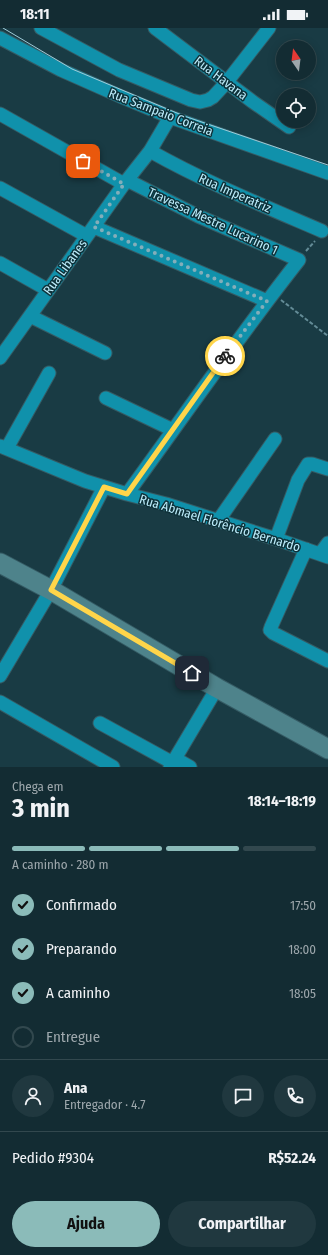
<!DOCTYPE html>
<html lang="pt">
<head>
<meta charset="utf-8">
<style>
  body { margin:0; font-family:"Fira Sans Condensed",sans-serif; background:#20383f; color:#f1f3f6; height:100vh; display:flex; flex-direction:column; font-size:15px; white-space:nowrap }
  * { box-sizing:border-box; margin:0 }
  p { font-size:13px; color:#9da7ac }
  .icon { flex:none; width:22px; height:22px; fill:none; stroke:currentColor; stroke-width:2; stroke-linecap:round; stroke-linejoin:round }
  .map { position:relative; height:739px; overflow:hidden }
  .drawer { display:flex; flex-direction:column; background:#132c33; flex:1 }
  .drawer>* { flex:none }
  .needle { width:26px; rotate:346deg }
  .controls { position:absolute; left:276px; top:12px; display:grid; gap:8px }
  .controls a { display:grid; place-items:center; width:40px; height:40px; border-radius:50%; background:#132c33; box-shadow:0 2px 10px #0003,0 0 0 1px #32484e; font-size:20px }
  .pin { position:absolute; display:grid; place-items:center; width:34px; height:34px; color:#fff; margin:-17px; border-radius:8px; box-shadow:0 2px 6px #0006 }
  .courier { position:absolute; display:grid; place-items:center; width:40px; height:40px; margin:-20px; border:3px solid #ffd54a; border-radius:50%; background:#fff; color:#222; box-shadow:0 1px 5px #0007 }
  .head em { font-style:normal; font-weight:700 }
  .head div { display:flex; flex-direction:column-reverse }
  .head { display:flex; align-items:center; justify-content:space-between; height:68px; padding:0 12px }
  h1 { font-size:26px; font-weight:700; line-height:30px }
  .bar { display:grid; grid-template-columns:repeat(4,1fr); gap:6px 4px; align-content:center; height:48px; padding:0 12px }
  .bar i { height:5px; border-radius:3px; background:#32484e }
  .bar .on { background:#8bbbb9 }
  .bar p { grid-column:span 4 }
  .line { display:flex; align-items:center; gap:10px; padding:0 12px; border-top:1px solid #32484e }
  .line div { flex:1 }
  .round { display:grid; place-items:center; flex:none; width:42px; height:42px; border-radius:21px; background:#20383f }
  ol { padding:0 12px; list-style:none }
  li { display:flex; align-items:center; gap:12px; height:44px }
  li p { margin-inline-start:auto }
  li .icon { padding:4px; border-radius:50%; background:#8bbbb9; color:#111; stroke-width:4 }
  li:last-child { color:#9da7ac }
  li i { width:22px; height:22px; border:2px solid #32484e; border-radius:50% }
  .primary-button { display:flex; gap:8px; margin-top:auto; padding:8px 12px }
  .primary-button a { flex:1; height:46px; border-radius:24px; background:#8bbbb9; color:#111; font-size:16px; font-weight:700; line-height:46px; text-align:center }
  .primary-button a+a { background:#20383f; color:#f1f3f6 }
  .status { display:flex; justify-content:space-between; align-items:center; height:28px; padding:0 20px; background:#132c33; direction:ltr }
  .status svg { height:11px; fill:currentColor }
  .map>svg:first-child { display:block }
</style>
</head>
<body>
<div class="status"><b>18:11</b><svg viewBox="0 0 49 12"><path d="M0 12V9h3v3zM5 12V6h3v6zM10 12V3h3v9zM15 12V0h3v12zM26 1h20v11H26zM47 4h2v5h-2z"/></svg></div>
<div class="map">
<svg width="328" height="739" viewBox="0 0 328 739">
  <rect width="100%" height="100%" fill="#193b44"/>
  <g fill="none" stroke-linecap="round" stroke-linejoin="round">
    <defs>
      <path id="street" d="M41,0L119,42L191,72L200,74L208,72L213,69L226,55L269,0
        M155,0L253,74L289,99
        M0,10L61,42L122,69L170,89L328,145
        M0,86L124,156
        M150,123C205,154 264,178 322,203
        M0,160L87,208
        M94,199L267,273
        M0,235L48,262
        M30,288L105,325
        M0,330L124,156L150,123L170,89
        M106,370L173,402
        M0,418L85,453L127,466L166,476L276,511L328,529
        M7,420L49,345
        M127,466C184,388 239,308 299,232L198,188L127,152
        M218,493L275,411
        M276,511L298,452L308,436H312L328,441
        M306,521L271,599L270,602L273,605L328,633
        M320,526L328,515
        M0,648L51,562L104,459
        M0,674L113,739
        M100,695L173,735
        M176,731L190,739
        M170,739L217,660"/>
      <path id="secondary" d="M0,535L51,562L217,660L328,721"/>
    </defs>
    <use href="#street" stroke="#355b64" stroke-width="15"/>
    <use href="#secondary" stroke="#355b64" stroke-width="21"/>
    <path stroke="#638b96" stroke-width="2" stroke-dasharray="4 2" stroke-linecap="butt" d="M306,223L315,213
      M281,272L328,308"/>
    <use href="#street" stroke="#1091ab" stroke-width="13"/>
    <use href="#secondary" stroke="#4e838b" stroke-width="19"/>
    <path stroke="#9ecbd8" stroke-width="1" d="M3,0L72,41L184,88L328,137"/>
  </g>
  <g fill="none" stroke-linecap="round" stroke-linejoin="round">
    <path stroke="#83aeba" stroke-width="4" stroke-dasharray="0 7.2" d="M83,133L124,156L94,199L267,273L225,328"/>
    <path stroke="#ffd54a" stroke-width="5" d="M192,645L51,562L104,459L127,466L225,328"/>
  </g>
  <g text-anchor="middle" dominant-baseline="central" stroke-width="3" stroke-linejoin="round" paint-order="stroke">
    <g font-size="13" fill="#bcecfa" stroke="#0e3139">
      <text transform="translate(221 50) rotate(37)">Rua Havana</text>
      <text transform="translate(161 84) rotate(21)">Rua Sampaio Correia</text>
      <text transform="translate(235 165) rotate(24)">Rua Imperatriz</text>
      <text transform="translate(213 193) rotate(25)">Travessa Mestre Lucarino 1</text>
      <text transform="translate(65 239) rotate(-54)">Rua Libanes</text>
      <text transform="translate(220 495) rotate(17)">Rua Abmael Florêncio Bernardo</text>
    </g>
  </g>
</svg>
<div class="controls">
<a><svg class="needle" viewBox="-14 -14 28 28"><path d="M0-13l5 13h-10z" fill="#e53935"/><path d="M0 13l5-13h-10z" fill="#9da7ac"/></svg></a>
<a><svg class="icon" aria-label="locate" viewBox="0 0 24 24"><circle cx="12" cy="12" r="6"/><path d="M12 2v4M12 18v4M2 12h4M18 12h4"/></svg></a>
</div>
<div class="pin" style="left:83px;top:133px;background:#ea580c"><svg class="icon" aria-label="bag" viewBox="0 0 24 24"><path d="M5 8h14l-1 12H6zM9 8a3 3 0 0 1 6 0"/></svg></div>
<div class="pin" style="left:192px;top:645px;background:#1f2937"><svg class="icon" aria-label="home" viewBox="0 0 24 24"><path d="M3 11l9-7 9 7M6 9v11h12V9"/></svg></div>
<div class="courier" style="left:225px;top:328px"><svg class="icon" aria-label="bike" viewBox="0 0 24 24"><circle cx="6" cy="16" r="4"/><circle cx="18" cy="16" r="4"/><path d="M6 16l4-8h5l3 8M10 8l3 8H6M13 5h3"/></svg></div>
</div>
<section class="drawer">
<div class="head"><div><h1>3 min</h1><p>Chega em</p></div><em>18:14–18:19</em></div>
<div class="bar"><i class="on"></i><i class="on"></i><i class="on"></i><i></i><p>A caminho · 280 m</p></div>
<ol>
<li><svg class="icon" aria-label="check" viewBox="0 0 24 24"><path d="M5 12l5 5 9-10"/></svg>Confirmado<p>17:50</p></li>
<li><svg class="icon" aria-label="check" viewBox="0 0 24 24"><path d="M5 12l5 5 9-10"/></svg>Preparando<p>18:00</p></li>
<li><svg class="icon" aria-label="check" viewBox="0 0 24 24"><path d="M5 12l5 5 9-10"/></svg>A caminho<p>18:05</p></li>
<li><i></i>Entregue</li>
</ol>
<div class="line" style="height:72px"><a class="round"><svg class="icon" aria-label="person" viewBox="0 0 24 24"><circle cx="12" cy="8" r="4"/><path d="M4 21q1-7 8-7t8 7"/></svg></a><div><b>Ana</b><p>Entregador · 4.7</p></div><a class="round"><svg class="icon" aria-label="chat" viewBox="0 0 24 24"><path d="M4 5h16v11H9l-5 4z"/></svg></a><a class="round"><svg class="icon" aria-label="phone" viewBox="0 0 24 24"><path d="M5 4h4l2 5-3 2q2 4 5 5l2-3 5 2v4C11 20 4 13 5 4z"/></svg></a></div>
<div class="line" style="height:52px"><div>Pedido #9304</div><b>R$52.24</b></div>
<div class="primary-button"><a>Ajuda</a><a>Compartilhar</a></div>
</section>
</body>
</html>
